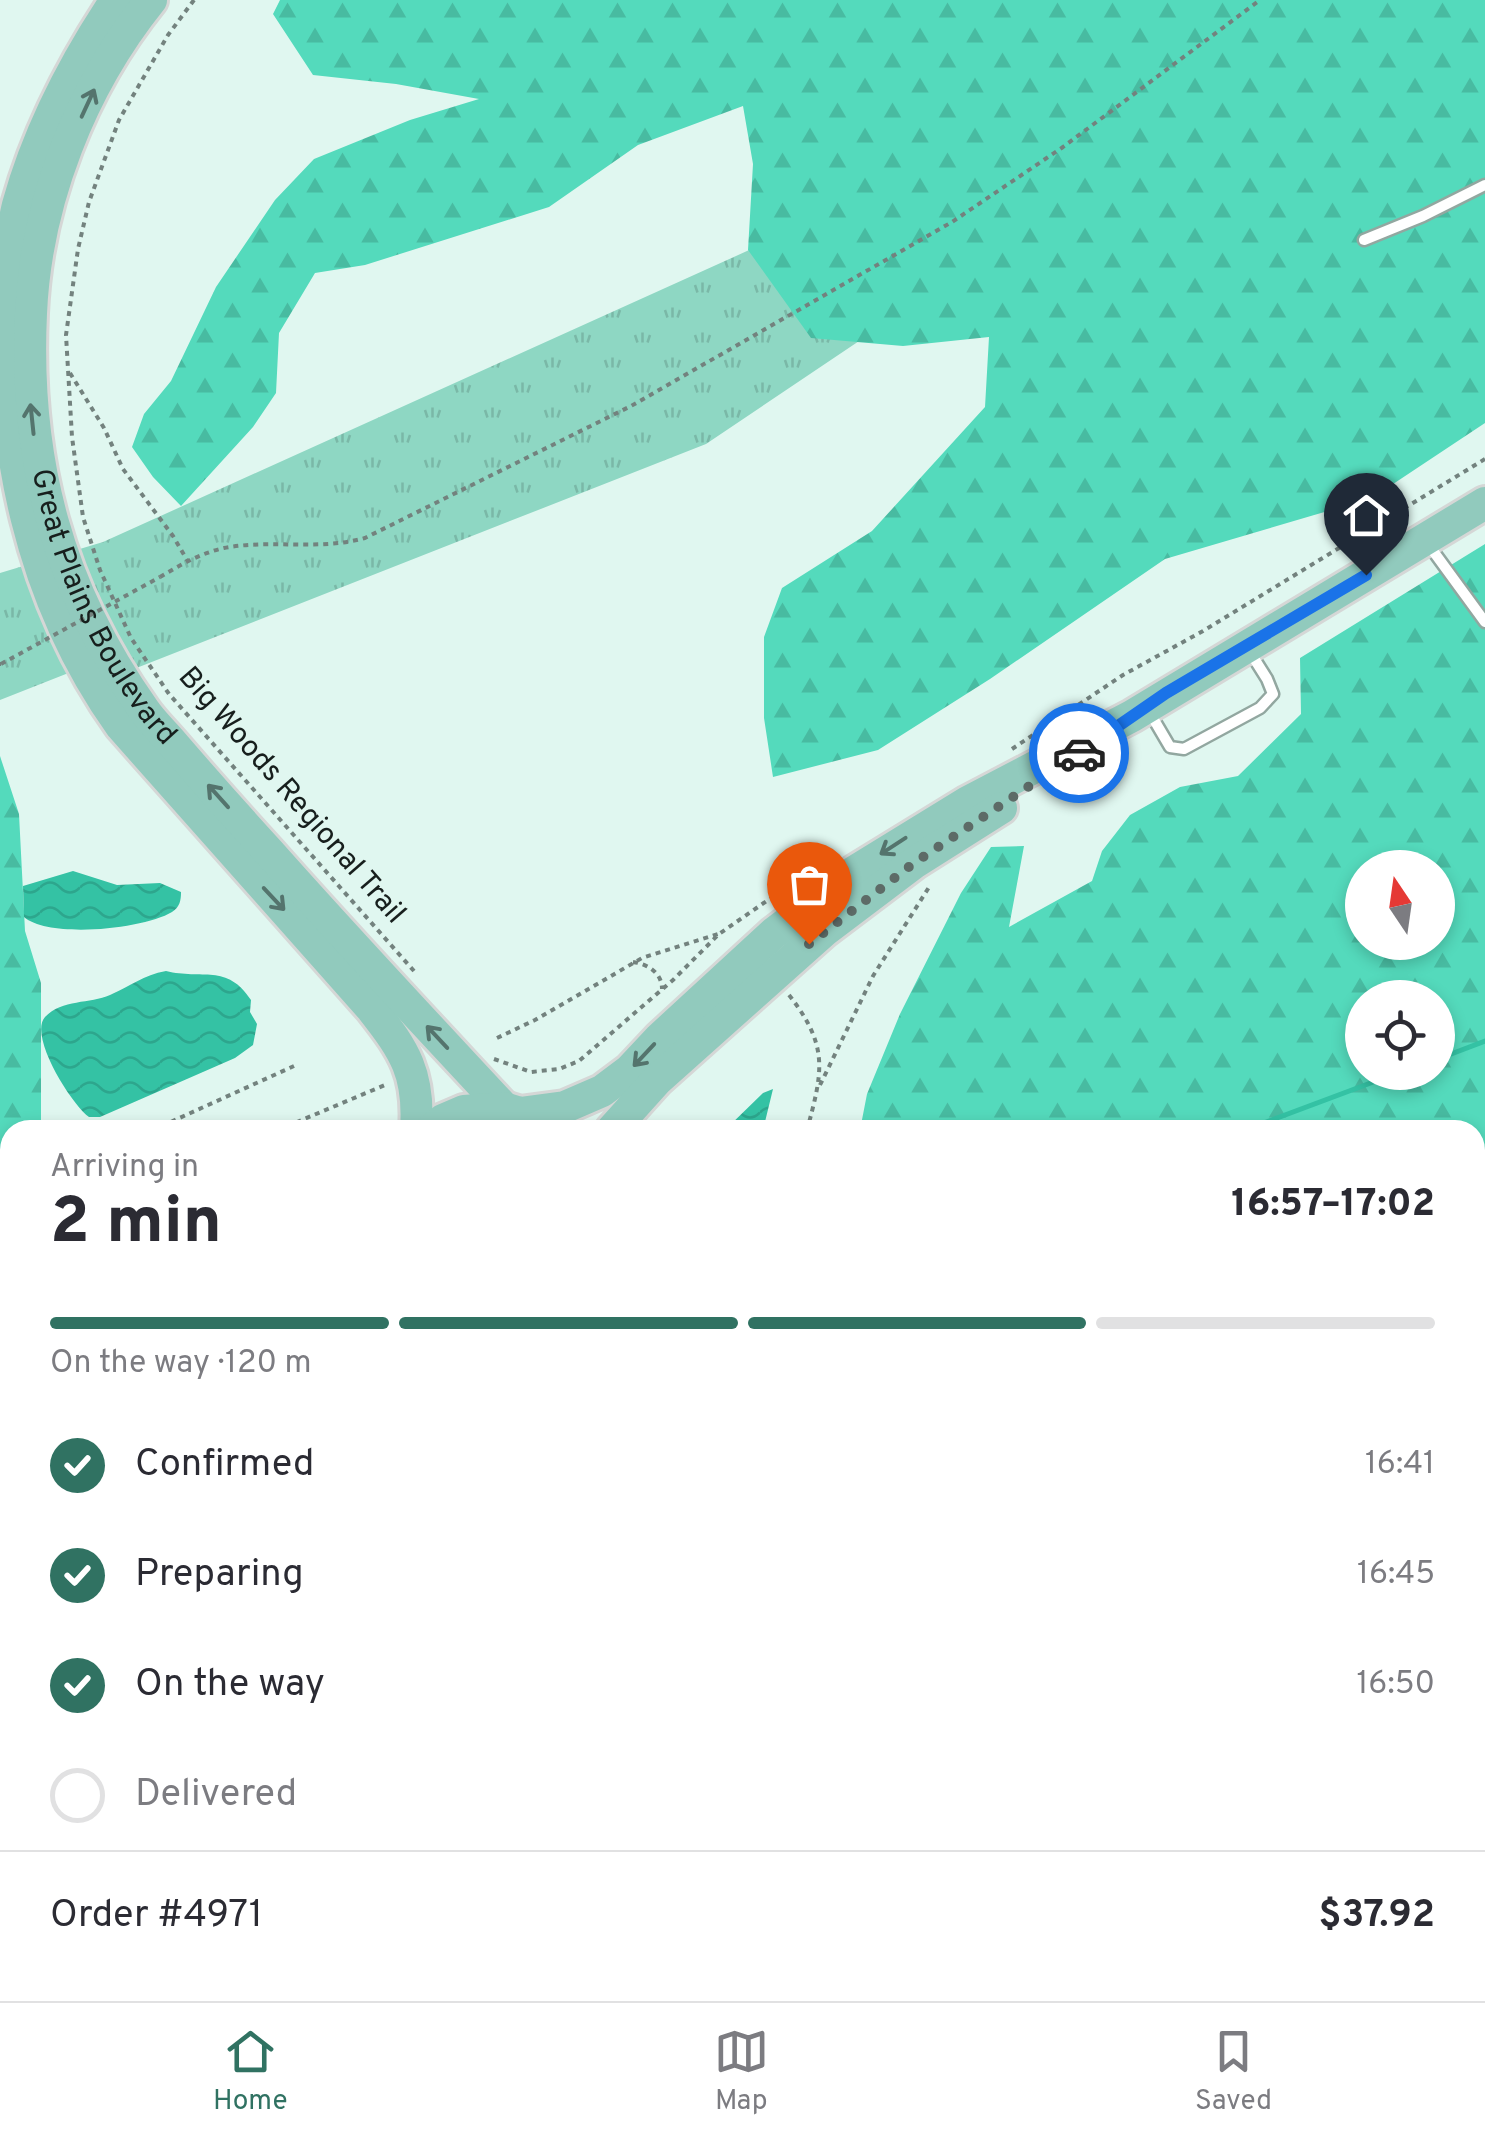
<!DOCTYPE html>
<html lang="en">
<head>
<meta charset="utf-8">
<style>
  body { margin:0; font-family:Overpass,sans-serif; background:#f7f7f7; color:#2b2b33; height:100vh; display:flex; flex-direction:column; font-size:38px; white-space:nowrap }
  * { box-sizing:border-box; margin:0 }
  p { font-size:32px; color:#7c7c81 }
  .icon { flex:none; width:55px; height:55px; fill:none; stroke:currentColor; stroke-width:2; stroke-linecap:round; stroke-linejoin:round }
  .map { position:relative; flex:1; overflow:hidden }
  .panel { position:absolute; left:0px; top:1120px; width:1485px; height:882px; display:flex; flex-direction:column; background:#fff; border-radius:30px 30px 0 0; box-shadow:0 5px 15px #0003 }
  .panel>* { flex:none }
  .needle { width:65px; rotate:347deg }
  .buttons { position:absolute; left:1345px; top:850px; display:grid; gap:20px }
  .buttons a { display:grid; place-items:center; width:110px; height:110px; border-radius:50%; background:#fff; box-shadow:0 5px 15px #0003; font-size:50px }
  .pin { position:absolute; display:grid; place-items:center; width:85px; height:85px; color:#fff; margin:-102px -42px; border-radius:50% 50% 50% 0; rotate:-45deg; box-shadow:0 0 10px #0007 }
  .pin .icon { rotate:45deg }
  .courier { position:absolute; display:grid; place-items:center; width:100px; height:100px; margin:-50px; border:8px solid #1a73e8; border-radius:50%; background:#fff; color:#222; box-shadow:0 2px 12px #0007 }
  .overview em { font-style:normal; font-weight:800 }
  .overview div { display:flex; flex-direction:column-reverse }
  .overview { display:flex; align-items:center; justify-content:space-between; height:170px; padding:0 50px }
  h1 { font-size:65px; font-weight:800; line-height:75px }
  .bar { display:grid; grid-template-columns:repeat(4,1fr); gap:15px 10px; align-content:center; height:120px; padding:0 50px }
  .bar i { height:12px; border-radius:8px; background:#e1e1e2 }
  .bar .selected { background:#307262 }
  .bar p { grid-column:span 4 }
  .line { display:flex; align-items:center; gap:25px; padding:0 50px; border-top:2px solid #e1e1e2 }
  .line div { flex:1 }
  ol { padding:0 50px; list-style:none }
  li { display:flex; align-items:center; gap:30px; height:110px }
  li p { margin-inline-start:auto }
  li .icon { padding:10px; border-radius:50%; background:#307262; color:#fff; stroke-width:4 }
  li:last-child { color:#7c7c81 }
  li i { width:55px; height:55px; border:5px solid #e1e1e2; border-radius:50% }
  .tabs { display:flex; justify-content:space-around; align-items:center; height:140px; border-top:2px solid #e1e1e2; background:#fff; font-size:28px; color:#7c7c81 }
  .tabs a { display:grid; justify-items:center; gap:5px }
  .tabs .selected { color:#307262 }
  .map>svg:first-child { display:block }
</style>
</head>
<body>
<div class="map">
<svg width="1485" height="2001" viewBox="0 0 1485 2001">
  <defs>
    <pattern id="grass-tufts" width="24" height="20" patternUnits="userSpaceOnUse" patternTransform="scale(2.5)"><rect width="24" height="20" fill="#8ed7c3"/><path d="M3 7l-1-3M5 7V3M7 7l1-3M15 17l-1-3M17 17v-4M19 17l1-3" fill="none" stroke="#7ab8a7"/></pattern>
    <pattern id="forest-firs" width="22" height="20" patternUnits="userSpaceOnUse" patternTransform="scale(2.5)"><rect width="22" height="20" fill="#54dabc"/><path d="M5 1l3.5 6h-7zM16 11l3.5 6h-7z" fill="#48bba1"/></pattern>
    <pattern id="wetland-marsh" width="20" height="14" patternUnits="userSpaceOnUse" patternTransform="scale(2.5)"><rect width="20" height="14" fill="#8ed7c3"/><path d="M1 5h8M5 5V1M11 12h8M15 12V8" fill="none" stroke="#7ab8a7"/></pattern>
    <pattern id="water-waves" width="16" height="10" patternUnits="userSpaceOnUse" patternTransform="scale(2.5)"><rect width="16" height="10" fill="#34c2a4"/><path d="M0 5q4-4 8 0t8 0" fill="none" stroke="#2da68d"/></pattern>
  </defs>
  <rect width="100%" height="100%" fill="#e0f7f0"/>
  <path fill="url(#grass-tufts)" d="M1304,42L706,444L111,678L109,657L0,700V573L103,542L871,195Z"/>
  <path fill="url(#forest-firs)" fill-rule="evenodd" d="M280,0H1485V423L1372,498L1165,559L990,679L878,750L773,777L764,718V637L782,588L872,531L985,407L989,337L903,346L811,338L748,250L753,164L743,106L638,145L549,207L365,265L315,273L279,333L276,393L253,427L181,506L153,477L132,447L144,414L171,381L216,287L275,200L314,159L410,120L479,99L396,84L313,75L273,14Z
    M1485,544V1986L1475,1981V1130H860L867,1094L900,1014L961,893L991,847L1024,846L1009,927L1092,881L1102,851L1130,815L1180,787L1238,776L1301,714L1300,658ZM1362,868H1438V942H1362ZM1362,998H1438V1072H1362Z
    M0,756L19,814L25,931L41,983V1130H10V1231L0,1232Z
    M612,1992L618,2001H367L363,1993Z"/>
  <path fill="url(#wetland-marsh)" d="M10,1740V1992H363L367,2001H0V1744Z
    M1475,1982L1485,1986V2001H618L612,1993L1475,1992Z"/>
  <path fill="url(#water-waves)" d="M73,871L117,885L160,883L181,892C181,900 180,907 172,912C144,929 50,939 24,917L23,886Z
    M166,971C202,980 227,963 251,1000L250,1012L257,1024L253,1045L235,1058L100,1117H89C72,1105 28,1036 45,1017C62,999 90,1004 110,995C131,986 143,975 166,971Z
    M773,1089L763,1130H725L763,1093Z"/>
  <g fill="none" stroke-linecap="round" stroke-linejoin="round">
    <path stroke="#34c2a4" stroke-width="5" d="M1438,1059L1485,1041
      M1253,1130V1127L1400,1072
      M0,1208L10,1215"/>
    <defs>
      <path id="service" d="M1364,240L1423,216L1485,185
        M1428,544L1485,622
        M1150,713L1170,747L1184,749L1260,708L1273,694L1267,679L1250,652"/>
      <g id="primary">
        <path d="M116,0C74,63 38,132 18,205C11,233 8,260 5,288C0,446 29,597 121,726L372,1009C405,1051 420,1074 416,1130"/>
        <path id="s1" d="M151,0C81,87 36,201 31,313C24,461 58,589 144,710C153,723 164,733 174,745C205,781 237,817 269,852C346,939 425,1023 504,1108"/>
        <path d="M431,1130L443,1120L464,1111L504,1108L520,1113L565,1107L602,1091L630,1070L660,1038L774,933L854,872L968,802L1132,716L1485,503"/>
        <path d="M612,1130L657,1080L824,931L914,863L1001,808"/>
        <path d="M0,1325L10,1323"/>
        <path d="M0,1356L10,1353"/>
        <path d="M1212,1992L1224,2001"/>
      </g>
    </defs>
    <use href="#service" stroke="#92a7a0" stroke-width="15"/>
    <use href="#primary" stroke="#d5d7d6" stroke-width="38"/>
    <path stroke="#73827e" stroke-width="4" stroke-dasharray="5 5" stroke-linecap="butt" d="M194,0L168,35L119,120L89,202L78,249L66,335L72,437L83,517L100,570L131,638L169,694L414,971
      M70,373L104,428L123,469L173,536L187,560
      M160,577C180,565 201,553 224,548C271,539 318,551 365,538L631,406L952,222L1063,147L1260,0
      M0,664H1
      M1012,749L1123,675L1203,631L1485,459
      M633,962C648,964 662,973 662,989
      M789,995C829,1046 823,1071 807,1130
      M497,1038L535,1020L642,958L718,934
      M494,1059L531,1072L559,1069L579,1061L673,980L719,934L807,873
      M820,1085L873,976L931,884
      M153,1130L294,1066
      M251,1130H278
      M278,1130L385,1085
      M0,1274L10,1269
      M1157,1992L1169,2001
      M1349,1992L1355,2001"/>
    <use href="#service" stroke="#fff" stroke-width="10"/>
    <use href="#primary" stroke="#91cabd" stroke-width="32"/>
    <path stroke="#73827e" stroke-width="4" stroke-dasharray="5 5" stroke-linecap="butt" d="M1,664L160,577"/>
  </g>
  <defs><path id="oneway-shaft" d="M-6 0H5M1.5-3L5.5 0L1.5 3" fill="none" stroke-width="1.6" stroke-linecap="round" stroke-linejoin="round" transform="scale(2.5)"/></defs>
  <g stroke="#54746d">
    <use href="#oneway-shaft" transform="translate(88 103) rotate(-65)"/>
    <use href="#oneway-shaft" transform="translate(32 419) rotate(-96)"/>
    <use href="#oneway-shaft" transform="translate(218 796) rotate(-132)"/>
    <use href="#oneway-shaft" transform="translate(893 846) rotate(147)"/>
    <use href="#oneway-shaft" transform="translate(274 899) rotate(47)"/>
    <use href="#oneway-shaft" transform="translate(437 1037) rotate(-133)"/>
    <use href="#oneway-shaft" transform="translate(644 1055) rotate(133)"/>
  </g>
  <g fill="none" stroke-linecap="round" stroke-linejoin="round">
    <path stroke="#5d6b67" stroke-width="10" stroke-dasharray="0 18" d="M809,944L914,863L1079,753"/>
    <path stroke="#1a73e8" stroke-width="12" d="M1079,753L1166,693L1366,575"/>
  </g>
  <g text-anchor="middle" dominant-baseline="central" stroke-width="8" stroke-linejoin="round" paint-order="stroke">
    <g font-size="30" fill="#171f1d" stroke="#e0f7f0">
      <text stroke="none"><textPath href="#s1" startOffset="650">Great Plains Boulevard</textPath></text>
      <text transform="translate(291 796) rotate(49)">Big Woods Regional Trail</text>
    </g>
  </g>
</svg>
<div class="buttons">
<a><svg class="needle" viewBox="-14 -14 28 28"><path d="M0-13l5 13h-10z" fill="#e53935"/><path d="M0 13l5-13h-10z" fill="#7c7c81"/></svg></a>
<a><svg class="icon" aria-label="locate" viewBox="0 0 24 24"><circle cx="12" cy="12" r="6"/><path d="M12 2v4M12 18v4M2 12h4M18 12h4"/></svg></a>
</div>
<div class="pin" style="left:809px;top:944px;background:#ea580c"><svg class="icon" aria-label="bag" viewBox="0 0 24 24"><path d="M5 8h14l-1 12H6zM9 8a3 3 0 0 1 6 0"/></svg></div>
<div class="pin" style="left:1366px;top:575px;background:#1f2937"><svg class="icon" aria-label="home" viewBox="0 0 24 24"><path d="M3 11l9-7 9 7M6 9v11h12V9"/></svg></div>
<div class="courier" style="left:1079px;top:753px"><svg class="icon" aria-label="car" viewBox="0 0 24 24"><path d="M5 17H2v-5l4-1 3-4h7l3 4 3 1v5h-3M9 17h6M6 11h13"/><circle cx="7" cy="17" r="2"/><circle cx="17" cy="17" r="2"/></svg></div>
<section class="panel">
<div class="overview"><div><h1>2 min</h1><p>Arriving in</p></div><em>16:57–17:02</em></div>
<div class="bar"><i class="selected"></i><i class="selected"></i><i class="selected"></i><i></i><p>On the way · 120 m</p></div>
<ol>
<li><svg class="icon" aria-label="check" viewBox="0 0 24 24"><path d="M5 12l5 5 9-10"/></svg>Confirmed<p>16:41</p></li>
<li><svg class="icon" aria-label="check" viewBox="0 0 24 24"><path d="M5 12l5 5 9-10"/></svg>Preparing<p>16:45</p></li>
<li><svg class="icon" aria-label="check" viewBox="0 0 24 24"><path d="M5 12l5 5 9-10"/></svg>On the way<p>16:50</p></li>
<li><i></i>Delivered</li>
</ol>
<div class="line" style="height:130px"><div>Order #4971</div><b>$37.92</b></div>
</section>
</div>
<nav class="tabs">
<a class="selected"><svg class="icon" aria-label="home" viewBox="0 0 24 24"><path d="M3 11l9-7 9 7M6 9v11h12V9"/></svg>Home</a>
<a><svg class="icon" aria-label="map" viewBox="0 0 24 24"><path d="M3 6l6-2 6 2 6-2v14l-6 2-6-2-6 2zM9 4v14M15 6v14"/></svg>Map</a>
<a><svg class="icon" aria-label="saved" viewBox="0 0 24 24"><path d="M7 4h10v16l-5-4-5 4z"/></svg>Saved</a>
</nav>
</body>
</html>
